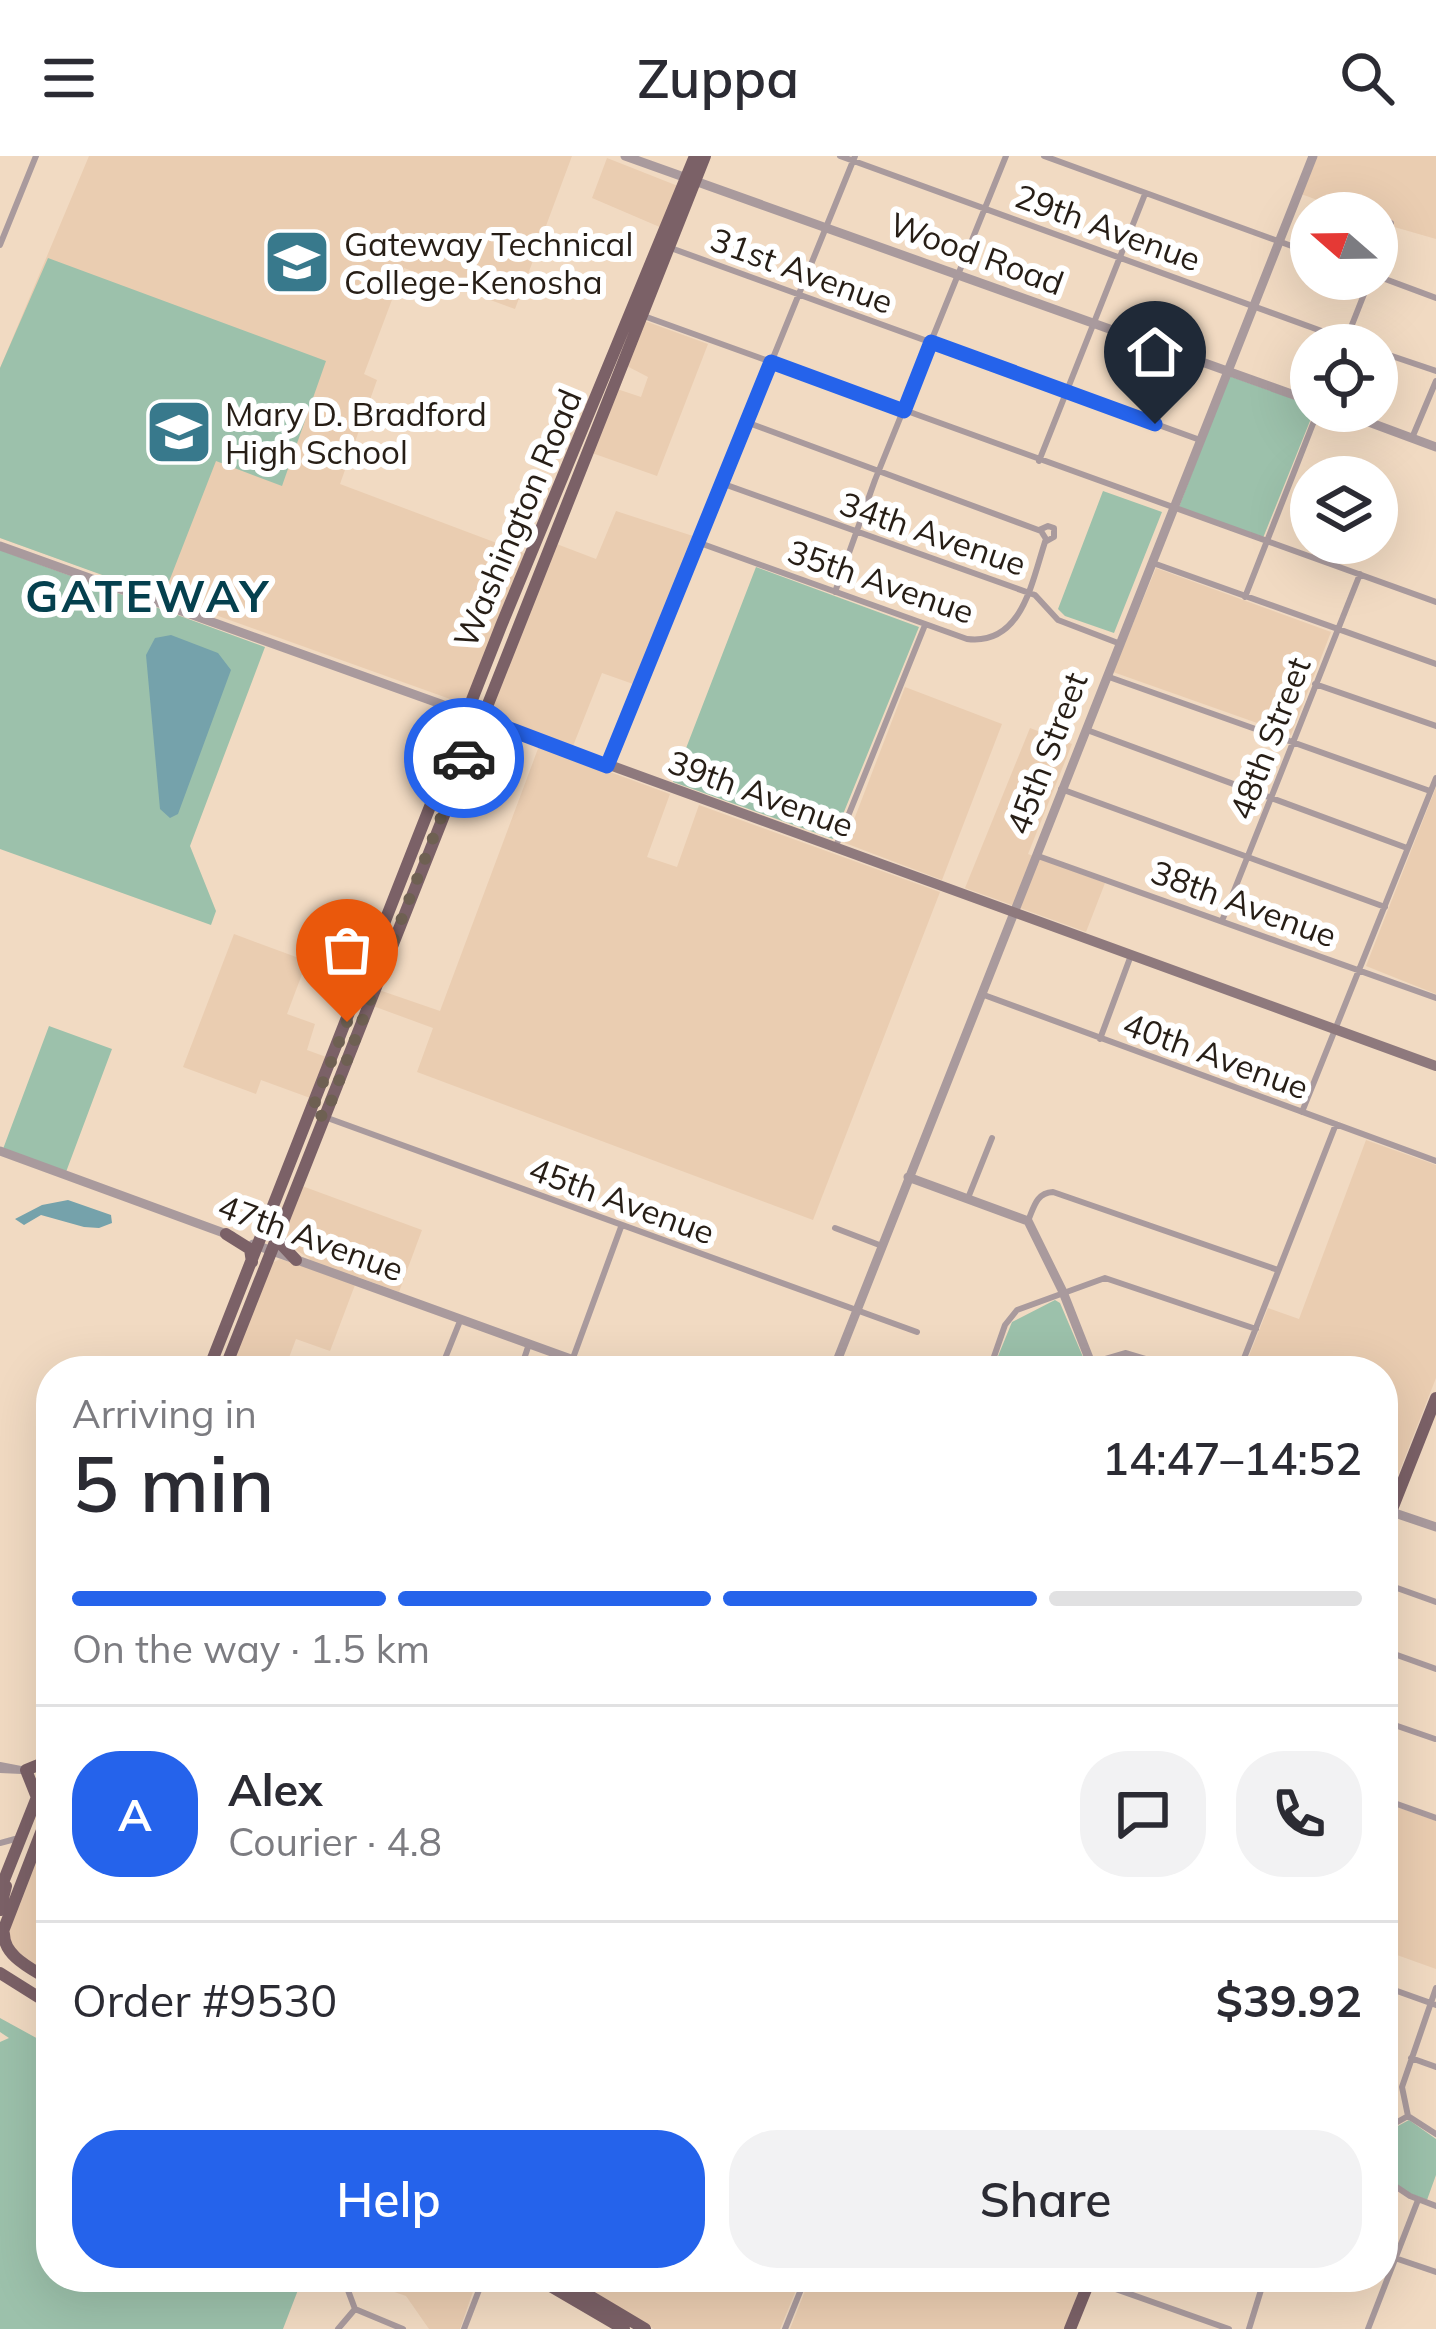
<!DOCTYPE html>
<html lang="en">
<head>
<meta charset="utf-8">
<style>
  body { margin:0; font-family:Mulish,sans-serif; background:#f2f2f3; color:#2b2b33; height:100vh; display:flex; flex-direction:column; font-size:45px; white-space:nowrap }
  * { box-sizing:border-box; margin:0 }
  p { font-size:39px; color:#7c7c81 }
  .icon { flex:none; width:66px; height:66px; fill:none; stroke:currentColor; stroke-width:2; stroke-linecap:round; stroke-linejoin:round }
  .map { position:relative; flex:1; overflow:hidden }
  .panel { position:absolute; left:36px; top:1200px; width:1362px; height:936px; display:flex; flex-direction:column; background:#fff; border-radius:48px; box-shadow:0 12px 48px #0002 }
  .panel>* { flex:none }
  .needle { width:78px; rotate:290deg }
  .tools { position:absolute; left:1290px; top:36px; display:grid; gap:24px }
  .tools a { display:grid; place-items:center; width:108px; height:108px; border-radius:50%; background:#fff; box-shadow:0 12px 48px #0002; font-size:60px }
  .pin { position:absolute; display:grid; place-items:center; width:102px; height:102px; color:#fff; margin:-123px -51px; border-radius:50% 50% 50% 0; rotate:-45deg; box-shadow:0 0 12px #0007 }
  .pin .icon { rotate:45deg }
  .courier { position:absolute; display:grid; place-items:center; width:120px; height:120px; margin:-60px; border:9px solid #2563eb; border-radius:50%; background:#fff; color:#222; box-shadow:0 3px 15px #0007 }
  .head em { font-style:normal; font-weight:600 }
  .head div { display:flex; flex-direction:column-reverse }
  .head { display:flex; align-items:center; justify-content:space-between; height:204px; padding:0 36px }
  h1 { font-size:78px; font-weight:600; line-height:90px }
  .bar { display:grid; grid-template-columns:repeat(4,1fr); gap:18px 12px; align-content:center; height:144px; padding:0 36px }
  .bar i { height:15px; border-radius:9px; background:#e1e1e2 }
  .bar .current { background:#2563eb }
  .bar p { grid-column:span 4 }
  .line { display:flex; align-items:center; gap:30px; padding:0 36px; border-top:3px solid #e1e1e2 }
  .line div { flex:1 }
  .round { display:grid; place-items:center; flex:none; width:126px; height:126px; border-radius:48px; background:#f2f2f3 }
  .cta { display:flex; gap:24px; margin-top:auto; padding:24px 36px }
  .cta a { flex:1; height:138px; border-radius:48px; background:#2563eb; color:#fff; font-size:48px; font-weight:600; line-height:138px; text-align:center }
  .cta a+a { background:#f2f2f3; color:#2b2b33 }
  header { display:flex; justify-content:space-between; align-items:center; height:156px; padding:0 36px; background:#fff; font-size:54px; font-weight:600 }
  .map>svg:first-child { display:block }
</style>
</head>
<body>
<header><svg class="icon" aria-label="menu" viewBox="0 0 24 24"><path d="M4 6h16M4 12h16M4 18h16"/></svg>Zuppa<svg class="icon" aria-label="search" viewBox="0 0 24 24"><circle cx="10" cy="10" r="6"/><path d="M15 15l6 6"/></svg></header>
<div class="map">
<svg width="1436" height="2173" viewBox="0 0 1436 2173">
  <rect width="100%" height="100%" fill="#f1dac2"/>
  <path fill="#eacdb1" d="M89,0H572L515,153L404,112L364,218L377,224L340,328L526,398L464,548L0,382V212Z
    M1316,0H1436V83L1377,66V57H1353L1301,38Z
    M607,2L678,30L662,72L592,42Z
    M645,165L708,188L657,320L592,297L614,232L641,241L648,221L623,208Z
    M616,355L696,381L636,529L602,517L573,590L489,558L554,387L596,403Z
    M1156,412L1331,476L1291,579L1113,516Z
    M905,531L1002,568L942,724L845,687Z
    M1030,572L1072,588L1028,698L1105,727L1086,776L965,732Z
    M539,590L670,638L647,701L677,711L699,649L940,736L813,1064L417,916L433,872L373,850L379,834L440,855Z
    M1436,631V838L1366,810Z
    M234,778L307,805L287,858L315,868L307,894L329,902L313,943L261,924L256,938L183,911Z
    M1366,984L1436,1009V1222L1383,1357V1215H1243L1268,1152L1299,1163Z
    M302,1030L422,1074L399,1136L358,1121L330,1195L296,1183L284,1215H229L272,1107L280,1103L305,1111L310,1103L282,1085Z
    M1383,1646L1436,1665V1813L1383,1794Z
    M51,1665V1823L22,1804L6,1781Z
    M351,2121H478L460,2173H429L406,2140Z
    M571,2121H1084L1064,2173H790L805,2135L797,2132L780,2173H654Z"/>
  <path fill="#9cc1ab" d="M48,102L326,205L282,330L216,305L163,441L0,382V212Z
    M1229,220L1311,249L1314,255L1263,382L1179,351Z
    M1103,335L1162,356L1114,477L1065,460L1058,453Z
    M0,394L265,491L190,690L216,755L211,769L0,693Z
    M756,411L919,471L833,683L673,626Z
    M49,870L112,893L66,1016L3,993Z
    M1055,1144L1060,1147L1089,1215H1005L994,1210L1012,1166Z
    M0,1862L51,1890V2121H303L283,2173H0V1886L9,1882L0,1876Z
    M1409,1964L1436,1983V2019L1427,2044L1406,2036L1383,2019V1978Z"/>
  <path fill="#75a2ab" d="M171,479L218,497L231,514L178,658L170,662L160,653L146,499L155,482Z
    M68,1044L111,1059L112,1067L99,1072L84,1071L41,1059L24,1069L15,1063L42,1049Z"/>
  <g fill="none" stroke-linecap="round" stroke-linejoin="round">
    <path stroke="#a99a9d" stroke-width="6" d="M840,0L1360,189
      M1044,0L1311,97
      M0,89L36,0
      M668,91L1200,284
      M1377,104L1391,67
      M1377,120L1436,142
      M641,159L1436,446
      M1344,189L1370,123
      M1377,195L1436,215
      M1412,282L1436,225
      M1039,305L1145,38
      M721,327L1035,439L1058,464L1118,487
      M1039,374L1048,370L1054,372V381L1045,386
      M697,386L967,483C1023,490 1032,424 1046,383L1041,375L746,266
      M1153,407L1436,508
      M835,436L875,324L1006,0
      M1245,441L1318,255
      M1109,521L1430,635
      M1315,528L1436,570
      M1087,574L1407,692
      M608,608L855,0
      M1061,633L1385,751
      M836,690L925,469
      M1038,700L1436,842
      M1222,765L1360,418
      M984,839L1436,1005
      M1100,883L1130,802
      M311,956L917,1176
      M1302,956L1436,622
      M968,1042L992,982
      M1028,1065C1034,1051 1036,1037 1053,1036L1278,1114
      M835,1072L882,1090
      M573,1202L621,1071
      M1092,1207L1126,1197L1186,1215
      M440,1215L460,1165
      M520,1215L529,1188
      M989,1215L1005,1169L1017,1154L1105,1122L1256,1173
      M1239,1215L1336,968
      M1383,1427L1436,1446
      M1383,1494L1436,1513
      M1383,1565L1435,1583
      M0,1609L26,1614
      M0,1614L22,1615
      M1383,1643L1436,1662
      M0,1687L15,1683
      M1383,1830L1436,1849
      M1411,1902L1436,1911
      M1408,1960L1402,1931L1436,1832
      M1408,1960L1436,1978
      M1383,1974L1408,1960
      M1383,2022L1410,2040L1436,2050
      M1383,2098L1436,2116
      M1093,2125L1229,2173
      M355,2153L403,2173
      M338,2173L355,2153L343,2121
      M464,2173L484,2121
      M785,2173L806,2121
      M1249,2173L1265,2121
      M1368,2173L1418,2044"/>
    <path stroke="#a99a9d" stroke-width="9" d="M625,0L1311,245
      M1339,255L1436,291
      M0,390L466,557
      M0,995L232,1080
      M908,1021L1028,1065L1063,1136L1094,1215
      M253,1088L604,1215
      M833,1215L1313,0
      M1383,1353L1436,1371"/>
    <path stroke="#8e797d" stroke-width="10" d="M475,560L1436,910"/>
    <path stroke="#7b6167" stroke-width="12" d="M279,1077L281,1088L296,1104
      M226,1078L250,1093L252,1106
      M208,1215L501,470L695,0
      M224,1215L705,0
      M1383,1376L1436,1242
      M36,1639L26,1614L43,1607L51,1597
      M0,1734L51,1606
      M0,1754L6,1730
      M4,1778C4,1801 33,1813 51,1825
      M0,1783L51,1651
      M0,1817L51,1849
      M535,2121L624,2173
      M558,2121L645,2173
      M1070,2173L1091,2121"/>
  </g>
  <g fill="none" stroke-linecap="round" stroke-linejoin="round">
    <path stroke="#6e6052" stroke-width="12" stroke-dasharray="0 21.6" d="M347,866L311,956L325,961L464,602"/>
    <path stroke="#2563eb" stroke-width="15" d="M464,602L480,562L607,610L771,206L904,255L931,186L1155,268"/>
  </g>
  <defs>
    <symbol id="university-square" viewBox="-11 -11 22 22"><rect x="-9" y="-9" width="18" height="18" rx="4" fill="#38798c" stroke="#fff"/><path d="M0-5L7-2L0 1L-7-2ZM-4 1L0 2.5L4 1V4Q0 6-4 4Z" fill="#fff"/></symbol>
    <symbol id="school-square" viewBox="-11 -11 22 22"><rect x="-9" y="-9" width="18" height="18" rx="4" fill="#38798c" stroke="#fff"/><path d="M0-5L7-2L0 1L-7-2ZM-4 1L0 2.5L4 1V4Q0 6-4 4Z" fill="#fff"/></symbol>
  </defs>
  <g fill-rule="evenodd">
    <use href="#university-square" x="259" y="68" width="76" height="76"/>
    <use href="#school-square" x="141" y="238" width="76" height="76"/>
  </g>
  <g text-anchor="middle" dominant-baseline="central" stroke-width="12" stroke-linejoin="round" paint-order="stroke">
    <g font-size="33" fill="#271e16" stroke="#fff">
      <text transform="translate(1108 71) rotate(20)">29th Avenue</text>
      <text transform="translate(977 97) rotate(20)">Wood Road</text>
      <text transform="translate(802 114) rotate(20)">31st Avenue</text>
      <text transform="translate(517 362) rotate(-67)">Washington Road</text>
      <text transform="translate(933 377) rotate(19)">34th Avenue</text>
      <text transform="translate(881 425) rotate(19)">35th Avenue</text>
      <text transform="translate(1269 582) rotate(-69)">48th Street</text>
      <text transform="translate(1046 597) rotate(-69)">45th Street</text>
      <text transform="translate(761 637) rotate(20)">39th Avenue</text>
      <text transform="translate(1244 747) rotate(20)">38th Avenue</text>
      <text transform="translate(1216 899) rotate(20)">40th Avenue</text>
      <text transform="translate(622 1044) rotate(20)">45th Avenue</text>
      <text transform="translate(311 1081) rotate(20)">47th Avenue</text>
    </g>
    <g font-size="33" fill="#271e16" stroke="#fff" text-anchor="start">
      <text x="344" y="87">Gateway Technical<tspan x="344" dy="38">College-Kenosha</tspan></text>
      <text x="225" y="257">Mary D. Bradford<tspan x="225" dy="38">High School</tspan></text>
    </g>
    <g font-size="45" font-weight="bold" letter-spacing="3" fill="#05404e" stroke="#fff">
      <text x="148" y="439">GATEWAY</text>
    </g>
  </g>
</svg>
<div class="tools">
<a><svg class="needle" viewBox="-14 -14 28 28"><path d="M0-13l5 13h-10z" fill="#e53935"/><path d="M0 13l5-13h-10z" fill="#7c7c81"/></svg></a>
<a><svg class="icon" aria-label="locate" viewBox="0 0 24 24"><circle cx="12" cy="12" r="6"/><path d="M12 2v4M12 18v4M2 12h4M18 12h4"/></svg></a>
<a><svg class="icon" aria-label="layers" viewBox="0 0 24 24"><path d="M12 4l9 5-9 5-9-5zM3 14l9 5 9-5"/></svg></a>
</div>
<div class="pin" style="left:347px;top:866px;background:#ea580c"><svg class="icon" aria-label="bag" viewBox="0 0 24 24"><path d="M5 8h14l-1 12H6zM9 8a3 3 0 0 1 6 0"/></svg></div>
<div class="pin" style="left:1155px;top:268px;background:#1f2937"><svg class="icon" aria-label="home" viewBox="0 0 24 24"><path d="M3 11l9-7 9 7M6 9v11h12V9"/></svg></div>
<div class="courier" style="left:464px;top:602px"><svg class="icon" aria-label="car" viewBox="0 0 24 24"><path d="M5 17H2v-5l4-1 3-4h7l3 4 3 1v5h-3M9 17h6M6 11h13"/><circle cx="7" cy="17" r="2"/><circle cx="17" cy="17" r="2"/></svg></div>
<section class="panel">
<div class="head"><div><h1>5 min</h1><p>Arriving in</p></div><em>14:47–14:52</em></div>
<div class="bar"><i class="current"></i><i class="current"></i><i class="current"></i><i></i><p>On the way · 1.5 km</p></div>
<div class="line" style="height:216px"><b class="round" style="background:#2563eb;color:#fff">A</b><div><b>Alex</b><p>Courier · 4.8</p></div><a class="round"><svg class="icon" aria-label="chat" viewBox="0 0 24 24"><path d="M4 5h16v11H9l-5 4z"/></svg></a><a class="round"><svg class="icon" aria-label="phone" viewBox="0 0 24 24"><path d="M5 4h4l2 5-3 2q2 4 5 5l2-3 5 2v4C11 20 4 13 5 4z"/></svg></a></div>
<div class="line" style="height:156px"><div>Order #9530</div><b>$39.92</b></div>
<div class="cta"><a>Help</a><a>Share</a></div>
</section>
</div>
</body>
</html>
